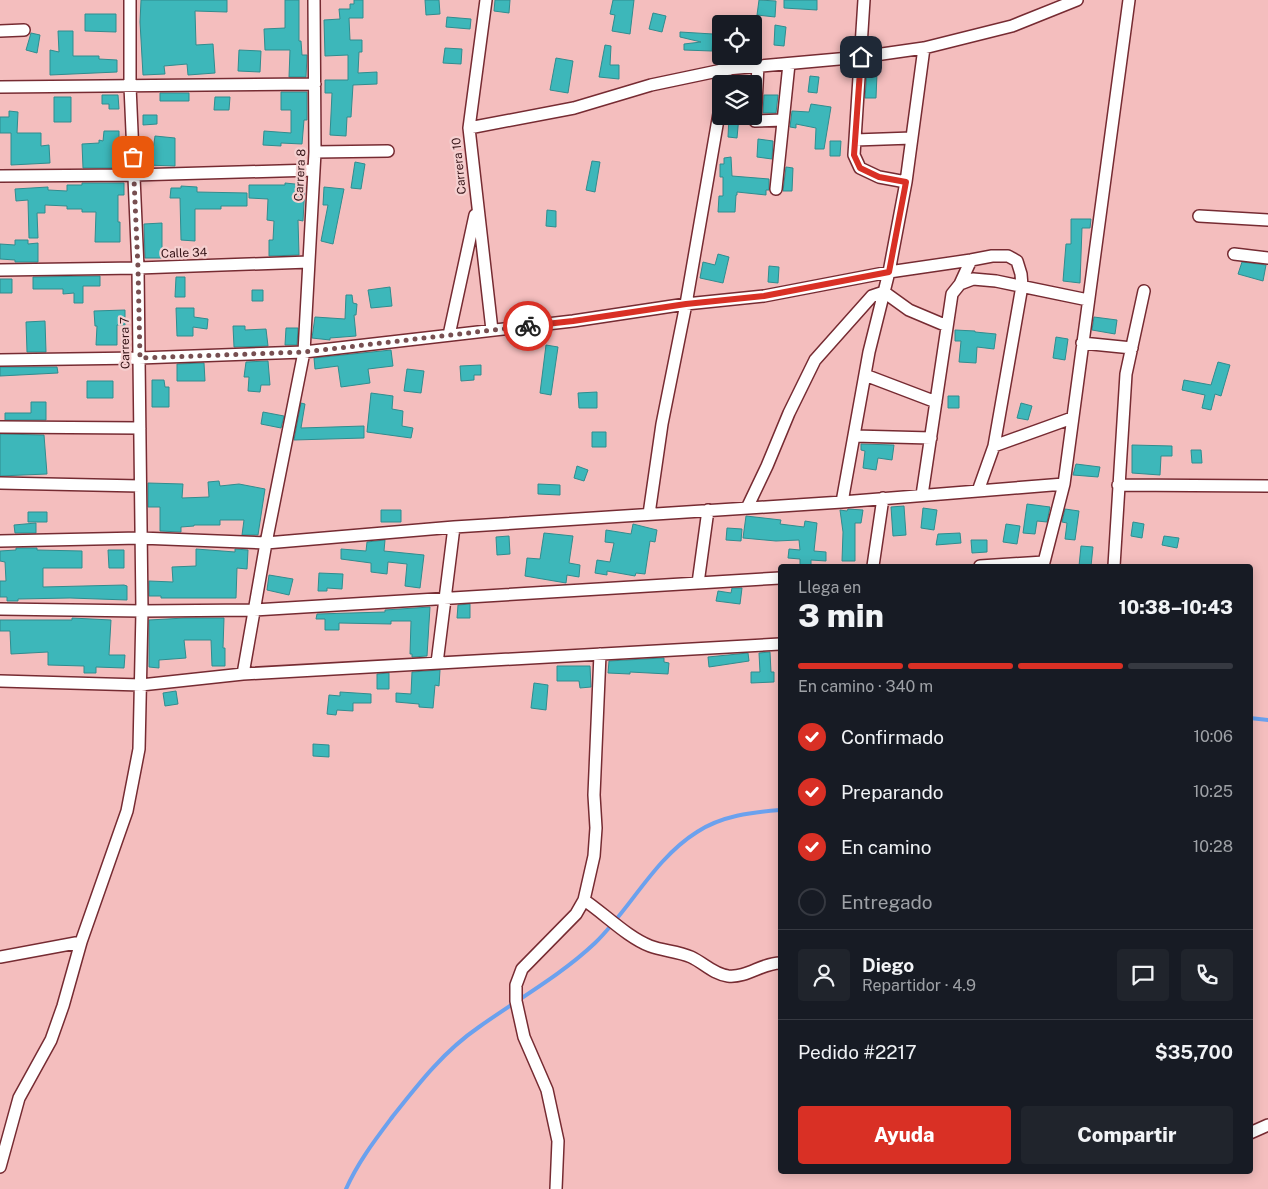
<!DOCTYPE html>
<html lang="es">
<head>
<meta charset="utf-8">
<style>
  body { margin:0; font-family:"Public Sans",sans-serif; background:#20242c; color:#f1f3f6; height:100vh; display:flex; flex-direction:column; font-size:19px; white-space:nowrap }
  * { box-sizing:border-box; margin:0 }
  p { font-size:16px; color:#9ea1a6 }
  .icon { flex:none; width:28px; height:28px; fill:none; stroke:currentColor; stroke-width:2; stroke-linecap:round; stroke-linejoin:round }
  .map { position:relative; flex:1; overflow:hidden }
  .drawer { position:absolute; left:778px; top:564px; width:475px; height:610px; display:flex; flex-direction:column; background:#171b24; border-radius:5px; box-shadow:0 2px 12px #0003 }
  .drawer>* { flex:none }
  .controls { position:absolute; left:712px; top:15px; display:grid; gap:10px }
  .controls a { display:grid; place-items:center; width:50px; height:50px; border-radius:5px; background:#171b24; box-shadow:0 2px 12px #0003; font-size:25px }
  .pin { position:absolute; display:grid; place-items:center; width:42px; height:42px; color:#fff; margin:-21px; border-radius:10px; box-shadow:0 2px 8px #0006 }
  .courier { position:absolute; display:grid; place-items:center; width:50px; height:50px; margin:-25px; border:4px solid #d93025; border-radius:50%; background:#fff; color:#222; box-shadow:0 1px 6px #0007 }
  .summary em { font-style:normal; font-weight:800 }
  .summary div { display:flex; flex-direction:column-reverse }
  .summary { display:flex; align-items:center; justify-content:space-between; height:85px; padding:0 20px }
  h1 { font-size:32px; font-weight:800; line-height:38px }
  .bar { display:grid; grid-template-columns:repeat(4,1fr); gap:8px 5px; align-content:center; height:60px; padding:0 20px }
  .bar i { height:6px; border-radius:4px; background:#363941 }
  .bar .on { background:#d93025 }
  .bar p { grid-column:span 4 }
  .line { display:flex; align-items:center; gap:12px; padding:0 20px; border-top:1px solid #363941 }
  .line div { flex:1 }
  .round { display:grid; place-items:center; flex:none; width:52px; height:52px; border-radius:5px; background:#20242c }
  ol { padding:0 20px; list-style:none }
  li { display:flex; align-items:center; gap:15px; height:55px }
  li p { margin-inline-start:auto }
  li .icon { padding:5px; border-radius:50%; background:#d93025; color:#fff; stroke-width:4 }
  li:last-child { color:#9ea1a6 }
  li i { width:28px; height:28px; border:2px solid #363941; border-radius:50% }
  .button { display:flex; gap:10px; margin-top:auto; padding:10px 20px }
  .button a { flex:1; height:58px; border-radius:5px; background:#d93025; color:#fff; font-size:20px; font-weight:800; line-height:58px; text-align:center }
  .button a+a { background:#20242c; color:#f1f3f6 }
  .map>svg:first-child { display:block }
</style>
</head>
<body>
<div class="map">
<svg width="1268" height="1189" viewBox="0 0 1268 1189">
  <rect width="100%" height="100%" fill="#f4bebe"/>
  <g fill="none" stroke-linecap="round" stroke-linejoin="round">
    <path stroke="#6ba1ee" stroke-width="4" d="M1250,718L1268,720
      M346,1189C358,1162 375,1140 393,1116C419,1083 444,1051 479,1027C518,999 560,976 595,943C631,908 654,859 697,832C721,816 752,812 780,810"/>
  </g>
  <path fill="#3db7ba" stroke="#318c8e" d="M141,0H227V12L195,11L196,45L213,44L215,73L188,75L187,64L164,66L165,74L143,75L140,22Z
    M285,0H299V41H301L302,55H307L306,77H289L290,50H265L264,29L285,28Z
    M354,0H363V18H349L350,40H362V52H359L358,73L377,72V84L353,85L351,117H347L346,136L330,135L332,93H325V80H348V55L325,56L324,20L340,19L339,9H350V4H354Z
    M425,0H439L440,14L426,15Z
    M495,0H510L509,13L494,11Z
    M613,0H634L630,34L612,31L615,15L610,14Z
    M759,0L776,1L775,17L757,15Z
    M784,0H817V10L784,8Z
    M653,13L666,16L662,32L649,29Z
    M85,14H116V32L85,31Z
    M447,17L471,19L470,29L446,27Z
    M775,25L786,27L784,46L774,45Z
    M58,31H73V56H99V59L117,60V72L50,75V50L59,52Z
    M680,32L713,34L712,51L684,50V44L701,42L680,37Z
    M31,33L40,35L37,53L26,50Z
    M605,45L611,46L610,65H619V79L599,77Z
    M445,48L462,49L461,64L443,63Z
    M239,50L261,51L260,72L238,71Z
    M556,58L573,61L568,93L550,90Z
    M867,72L877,73L876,98H865Z
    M810,76L819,77L817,93L808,92Z
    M281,92H307V120H304L302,144L281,143V146L263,145L264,131L291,133V110H281Z
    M160,93H189V101H160Z
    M102,95H118L119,109H109V104H102Z
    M764,95H778L776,113H763Z
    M54,97H71V122H54Z
    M215,97H230L229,110H214Z
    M811,104L831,107L824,149H815L816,128L796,124V128L790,127L792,111L809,112Z
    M9,111L18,112L17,133H41V146L49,145L50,163L11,165V133H0V117H9Z
    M143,115H157V124L143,125Z
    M729,116H739L737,138L728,137Z
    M104,131H119V142L125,143V161H119V168H83L82,144L99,143V140L103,141Z
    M155,136L175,138V166L146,165L147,150H153Z
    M758,139L773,141L772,159L757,157Z
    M830,141H841L840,156H830Z
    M731,157L732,176L769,179V190H766V195L737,192V195H736L735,212H718L719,196H723V177H720V164H724V158Z
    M592,161L600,162L595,192L586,190Z
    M355,162L365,164L361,189L351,188Z
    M786,167L793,168L792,191H783Z
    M82,183H124V195H118V222H120V242H95L96,212H82V209H67V206L45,205V213H37L38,238H29L28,200L16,201L15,189L48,187V190L67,191V185H82Z
    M285,183L305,185L303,221L298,220L299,255L269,256V240H273L274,221L267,220L268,199L249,198V185H285Z
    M181,186L197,187V192L247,193V206H221V209H195V241L181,240L180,198H170L171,188H181Z
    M324,187L344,189L333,244L321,241L328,205H323Z
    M547,210L556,211V227L546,226Z
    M1071,219H1091L1090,228H1082L1080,283L1063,281L1066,244H1071Z
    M162,223V258H145L144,224Z
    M15,240H28V244L38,243V262H15V260L0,259V244L15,245Z
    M718,254L729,257L723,283L700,278L703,262L715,265Z
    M1242,262L1266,265L1263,281L1238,274Z
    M769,266L779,267L778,283L768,282Z
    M100,276V286H83V303H74V293L63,294V289H33V277Z
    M176,277H185V297H175Z
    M0,279H12V293H0Z
    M390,287L392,306L371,308L368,290Z
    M252,290H263V301H252Z
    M346,295H352L353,303L357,304L356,315H354L356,336L330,338V340L312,338L315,317L345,319Z
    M176,308H194V317L208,319L207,329L193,327V336H177Z
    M125,310V325H117V345H96L97,326H95L94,311Z
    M1094,317L1117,320L1115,334L1092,330Z
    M45,321L46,352H27L26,322Z
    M233,326H245V330L266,329L268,346L234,347Z
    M286,328H298L297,345H285Z
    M955,330L975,331V332L996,334L994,349L977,347L976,363L959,362L961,341H955Z
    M1056,337L1068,339L1065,360L1053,358Z
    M546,345L558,347L551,395L540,393Z
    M391,350L393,366L368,369L370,383L341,387L338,366L315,369L314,358Z
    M268,361L270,385H261L260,392L248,391L249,377H244L246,362Z
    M1218,362L1230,365L1221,396L1215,394L1211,410L1202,408L1205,395L1182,390L1184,380L1211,385Z
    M204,363L205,381H177V364Z
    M481,365V375H474V380L461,381L460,366Z
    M0,367H57L58,373L0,376Z
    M407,369L424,371L421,393L404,391Z
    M152,380H164L165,387H169V407H152Z
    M87,381H113V398H87Z
    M597,392V408H579L578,393Z
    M371,393L393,396L392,409L403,411L402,426L413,428L411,438L367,432Z
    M948,396H959V408H948Z
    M31,402H46V420H5V413H31Z
    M301,403L305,404L301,428L364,426V438L294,440Z
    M1021,403L1032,406L1028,420L1017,418Z
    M263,412L284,416L281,428L261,424Z
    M592,432H606V447H592Z
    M0,434L44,435L47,474L0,476Z
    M861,444L894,445L892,460L878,458L876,470L863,468L865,451L861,450Z
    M1132,445L1172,446V456H1161L1160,475L1132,473Z
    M1191,450H1201L1202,463H1192Z
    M1076,464L1100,467L1098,477L1073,475Z
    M577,466L588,470L584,481L574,478Z
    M219,481L220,486L239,484L265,489L258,535H242L244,520H220V525H194V526L181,527V532L160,531V507H148V483L183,484L182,498L209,497L208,482Z
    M538,484L560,485V495L538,494Z
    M1027,504L1050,507L1047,522L1037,521L1035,534L1023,533Z
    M904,506L906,535L893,536L891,507Z
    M923,508L937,510L934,530L921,528Z
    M848,509L863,510L861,523H855V561H842L843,532L840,510L847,511Z
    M1065,509L1079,511L1075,540L1065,539L1067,523L1062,522Z
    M381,510H401V522H381Z
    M28,512H47V522H28Z
    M746,516L781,520L780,524L804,527L805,521L817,523L814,551L826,552V561L811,560V565H800V559L788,558L789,549L800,550L799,540L776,541L743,538Z
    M1133,522L1144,524L1142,538L1131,536Z
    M36,523V533H15L14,525Z
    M633,524L657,530L655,542L650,541L645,574L636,573L635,576L607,571V575L595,573L597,560L610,562L614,543L605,542L606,530L631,534Z
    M1006,524L1020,526L1017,544L1003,542Z
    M727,528L742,529L741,541L726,540Z
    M544,533L573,536L569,563L580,565L579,577L567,575L566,583L525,576L527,558L540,559Z
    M960,533L961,543L936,545L938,534Z
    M509,536L510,554L497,555L496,537Z
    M1164,536L1179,538L1177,548L1162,545Z
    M385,540L384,551L424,555L420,588L405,586L407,564L388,562L387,574L371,572V563L341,559V549L366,551L367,542Z
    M971,540H987V552L972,553Z
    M1081,546L1093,547L1091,566H1079Z
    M16,548H37V550L82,551V568H43V587L124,585L127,586V600L70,598L18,599V601H7V597H0V581H6L5,562L0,561V551L16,550Z
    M196,549L235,552V549L248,550L247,569L237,568L236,598H161V596H149V581L173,582L172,567L196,566Z
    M108,550H124V568H109Z
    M319,573L343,574L342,589L327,588V591H318Z
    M269,575L293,579L289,595L267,590Z
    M732,588H742L740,604L716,601L718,591L731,593Z
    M470,604V618H457L458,605Z
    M430,607L427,656L412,657V654H410L411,621H391V624L339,623V630H325V619H316L317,614L385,612V610Z
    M72,618L111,620L109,655H125L124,668L96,667V673H84V666L48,665V652L11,654L10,631H0V620H72Z
    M185,618H224L223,648H225V666H212L211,640H184L186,658L159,660V668L149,667V620Z
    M770,652L771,672H774V682L751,683V672H760L759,653Z
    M748,653L749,661L709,667L708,657Z
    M662,658H664V662L669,663L668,674L630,672V674L608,673L609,661Z
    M557,666H590L591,687L580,688L579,681H557Z
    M440,670L439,686L435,685L433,708L419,707V704L396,702V693L411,694L412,672Z
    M389,673V689H377V674Z
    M534,683L548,685L546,710L531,708Z
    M176,691L178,704L165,706L163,693Z
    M340,692L371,694V703H353V711L337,710L336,715L327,714L329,695L340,696Z
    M313,744L329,745V757L313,756Z"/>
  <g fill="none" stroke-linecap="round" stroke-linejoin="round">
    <defs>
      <path id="minor" d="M486,0L469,128L492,330
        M864,0L854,155L860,168L879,177L906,182
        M0,31L24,30
        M758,66L755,121L783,120
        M724,84L727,69
        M0,87L315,84
        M469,128L574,108L651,85L727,69L861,57L924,48L1012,26L1077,0
        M855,140L912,138
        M315,152L388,151
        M0,176L134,175L314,170
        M776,189L789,64
        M1199,216L1268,220
        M1234,254L1268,258
        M0,270L138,268L309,262
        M960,284L973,279L996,281L1088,300
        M449,335L475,215
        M1082,343L1132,348
        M0,360L139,358L304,352L573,321L686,304L764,296L889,272L971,260L992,256H1008L1017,261L1021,274L1022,286L994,446L978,491
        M865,375L936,402
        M0,427L140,428
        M854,436L931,438
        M994,446L1072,418
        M0,483L140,486
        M1118,485L1268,486
        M922,495L952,294L960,284L971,260
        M842,502L869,352L889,272L906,182L924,48
        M747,508L767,466L789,413L815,360L872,296L884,292L909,310L947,326
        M649,514L662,424L686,304L721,102
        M0,541L140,538L266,543L454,527L842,502L1064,484
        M873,566L883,498
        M980,566L1044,562
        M1043,566L1064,484L1129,0
        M1114,566L1126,374L1144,291
        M698,583L708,510
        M0,609L142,611L254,610L780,578
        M437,663L454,527
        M243,674L266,543L304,352L315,152L314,0
        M0,681L141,685L243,674L780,644
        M584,900C605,914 627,937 650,946C663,951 678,951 691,957C704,963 713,974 728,976C747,978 762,963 780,963
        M0,957L81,942
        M1250,1133L1268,1125
        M0,1167L19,1098L51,1040L63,1006L81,942L127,811L139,749L142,611L139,358L138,268L130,86V0
        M556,1189L558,1141L547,1090L524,1037L516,1001V985L522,969L576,914L584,900L594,856L596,828L594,795L600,654"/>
    </defs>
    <use href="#minor" stroke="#762b32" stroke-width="14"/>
    <use href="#minor" stroke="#fff" stroke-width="11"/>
  </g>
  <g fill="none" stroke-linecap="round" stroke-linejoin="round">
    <path stroke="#774f51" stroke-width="5" stroke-dasharray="0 9" d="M133,157L138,268L140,358L304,352L528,326"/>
    <path stroke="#d93025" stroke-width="6" d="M528,326L573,321L686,304L764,296L889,272L906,182L879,177L860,168L854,155L861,57"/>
  </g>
  <g text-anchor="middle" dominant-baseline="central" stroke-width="4.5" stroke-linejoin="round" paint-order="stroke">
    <g font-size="12" fill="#341316" stroke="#f5d0d0">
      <text transform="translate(459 166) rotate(-96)">Carrera 10</text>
      <text transform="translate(300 175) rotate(-87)">Carrera 8</text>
      <text transform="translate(184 253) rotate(-2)">Calle 34</text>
      <text transform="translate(125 343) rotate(-91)">Carrera 7</text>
    </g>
  </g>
</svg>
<div class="controls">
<a><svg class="icon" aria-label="locate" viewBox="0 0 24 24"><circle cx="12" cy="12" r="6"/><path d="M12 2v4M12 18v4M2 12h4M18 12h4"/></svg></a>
<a><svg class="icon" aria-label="layers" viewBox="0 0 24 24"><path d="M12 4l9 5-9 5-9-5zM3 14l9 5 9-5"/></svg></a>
</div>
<div class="pin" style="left:133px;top:157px;background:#ea580c"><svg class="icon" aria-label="bag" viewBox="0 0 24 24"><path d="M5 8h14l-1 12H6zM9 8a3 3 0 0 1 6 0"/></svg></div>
<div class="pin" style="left:861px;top:57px;background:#1f2937"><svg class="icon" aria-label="home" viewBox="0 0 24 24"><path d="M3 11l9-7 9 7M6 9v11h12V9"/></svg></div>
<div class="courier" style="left:528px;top:326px"><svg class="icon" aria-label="bike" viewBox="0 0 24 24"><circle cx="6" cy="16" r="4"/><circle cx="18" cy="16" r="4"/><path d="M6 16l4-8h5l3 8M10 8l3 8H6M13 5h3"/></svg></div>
<section class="drawer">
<div class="summary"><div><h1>3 min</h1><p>Llega en</p></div><em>10:38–10:43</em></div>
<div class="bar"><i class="on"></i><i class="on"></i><i class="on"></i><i></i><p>En camino · 340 m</p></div>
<ol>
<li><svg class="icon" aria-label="check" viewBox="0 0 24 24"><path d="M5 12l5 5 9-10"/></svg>Confirmado<p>10:06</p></li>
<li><svg class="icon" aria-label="check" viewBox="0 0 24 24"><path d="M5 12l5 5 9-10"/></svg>Preparando<p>10:25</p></li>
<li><svg class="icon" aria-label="check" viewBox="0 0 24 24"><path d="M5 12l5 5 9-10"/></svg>En camino<p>10:28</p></li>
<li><i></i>Entregado</li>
</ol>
<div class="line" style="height:90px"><a class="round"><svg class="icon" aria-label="person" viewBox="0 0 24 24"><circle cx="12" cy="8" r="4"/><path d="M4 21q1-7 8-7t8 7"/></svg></a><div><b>Diego</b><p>Repartidor · 4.9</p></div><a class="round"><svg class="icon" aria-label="chat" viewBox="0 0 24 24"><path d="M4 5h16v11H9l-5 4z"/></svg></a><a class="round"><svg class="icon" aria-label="phone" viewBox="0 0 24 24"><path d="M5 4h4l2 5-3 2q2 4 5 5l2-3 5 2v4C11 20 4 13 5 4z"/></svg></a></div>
<div class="line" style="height:65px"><div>Pedido #2217</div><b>$35,700</b></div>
<div class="button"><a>Ayuda</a><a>Compartir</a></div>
</section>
</div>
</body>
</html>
